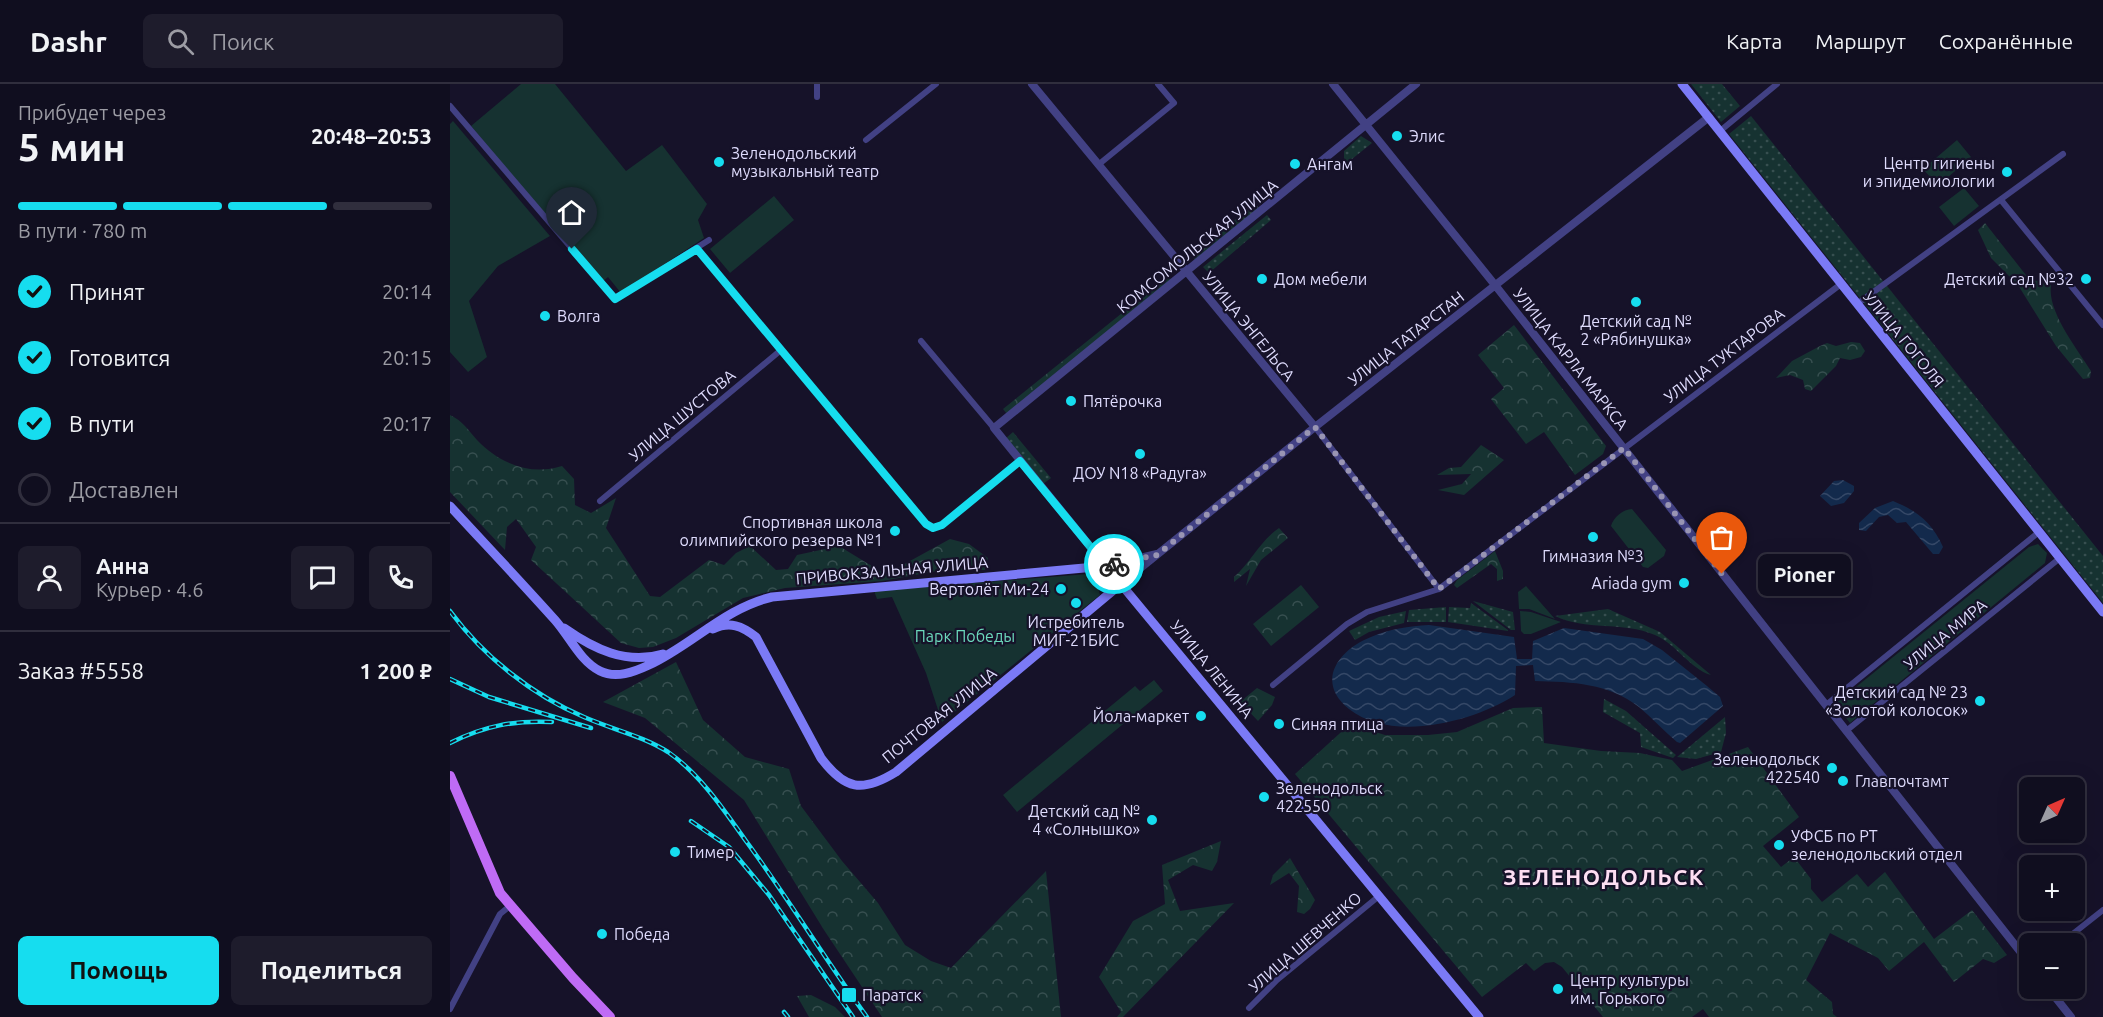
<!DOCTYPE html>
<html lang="ru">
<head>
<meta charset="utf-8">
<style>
  body { margin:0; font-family:Ubuntu,sans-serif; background:#1e1c2c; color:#f1f3f6; height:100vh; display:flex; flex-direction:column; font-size:22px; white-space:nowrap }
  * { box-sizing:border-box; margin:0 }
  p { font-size:20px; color:#9c9ca4 }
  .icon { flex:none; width:33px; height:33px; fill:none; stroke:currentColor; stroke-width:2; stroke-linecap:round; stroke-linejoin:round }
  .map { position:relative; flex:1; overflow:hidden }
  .drawer { display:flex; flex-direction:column; background:#100e1f; width:450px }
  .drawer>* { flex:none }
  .needle { width:39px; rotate:45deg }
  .controls { position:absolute; left:1569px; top:693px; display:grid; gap:12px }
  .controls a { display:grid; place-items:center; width:66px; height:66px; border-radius:9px; background:#100e1f; box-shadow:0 6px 24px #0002,0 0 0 2px #302e3d; font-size:30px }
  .pin { position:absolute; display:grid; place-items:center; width:51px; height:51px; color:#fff; margin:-62px -26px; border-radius:50% 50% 50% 0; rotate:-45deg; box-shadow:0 0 6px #0007 }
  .pin .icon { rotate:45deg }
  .courier { position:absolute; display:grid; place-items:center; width:60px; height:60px; margin:-30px; border:4px solid #16ddef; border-radius:50%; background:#fff; color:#222; box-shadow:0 2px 8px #0007 }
  .bubble { position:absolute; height:42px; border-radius:9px; background:#100e1f; box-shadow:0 6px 24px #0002,0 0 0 2px #302e3d; font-size:20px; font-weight:600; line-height:42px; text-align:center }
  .headline em { font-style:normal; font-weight:600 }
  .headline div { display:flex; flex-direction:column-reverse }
  .headline { display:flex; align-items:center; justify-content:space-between; height:102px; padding:0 18px }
  h1 { font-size:39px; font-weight:600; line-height:45px }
  .bar { display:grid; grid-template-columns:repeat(4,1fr); gap:9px 6px; align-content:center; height:72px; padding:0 18px }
  .bar i { height:8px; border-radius:4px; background:#302e3d }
  .bar .current { background:#16ddef }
  .bar p { grid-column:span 4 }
  .line { display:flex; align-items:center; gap:15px; padding:0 18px; border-top:2px solid #302e3d }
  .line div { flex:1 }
  .round { display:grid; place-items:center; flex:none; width:63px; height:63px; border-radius:9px; background:#1e1c2c }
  ol { padding:0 18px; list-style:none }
  li { display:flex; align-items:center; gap:18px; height:66px }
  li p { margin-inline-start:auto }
  li .icon { padding:6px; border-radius:50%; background:#16ddef; color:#111; stroke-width:4 }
  li:last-child { color:#9c9ca4 }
  li i { width:33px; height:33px; border:3px solid #302e3d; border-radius:50% }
  .action { display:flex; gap:12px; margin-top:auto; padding:12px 18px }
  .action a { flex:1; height:69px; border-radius:9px; background:#16ddef; color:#111; font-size:24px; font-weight:600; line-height:69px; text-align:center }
  .action a+a { background:#1e1c2c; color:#f1f3f6 }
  header { display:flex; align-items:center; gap:36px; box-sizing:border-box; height:84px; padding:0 30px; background:#100e1f; border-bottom:2px solid #302e3d }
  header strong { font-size:28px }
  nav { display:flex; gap:33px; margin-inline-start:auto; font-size:21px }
  .search { width:420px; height:54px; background:#1e1c2c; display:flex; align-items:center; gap:15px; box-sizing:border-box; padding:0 21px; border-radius:9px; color:#9c9ca4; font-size:22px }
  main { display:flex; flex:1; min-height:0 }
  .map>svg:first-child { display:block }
</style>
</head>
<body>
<header>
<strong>Dashr</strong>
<div class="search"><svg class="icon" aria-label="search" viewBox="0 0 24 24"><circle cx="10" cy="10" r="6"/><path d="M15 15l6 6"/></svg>Поиск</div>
<nav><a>Карта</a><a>Маршрут</a><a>Сохранённые</a></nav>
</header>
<main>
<section class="drawer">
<div class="headline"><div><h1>5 мин</h1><p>Прибудет через</p></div><em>20:48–20:53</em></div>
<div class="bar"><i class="current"></i><i class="current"></i><i class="current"></i><i></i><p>В пути · 780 m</p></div>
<ol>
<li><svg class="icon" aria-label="check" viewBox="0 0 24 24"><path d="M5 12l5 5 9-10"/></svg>Принят<p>20:14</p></li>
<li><svg class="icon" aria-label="check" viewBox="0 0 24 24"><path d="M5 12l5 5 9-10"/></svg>Готовится<p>20:15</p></li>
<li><svg class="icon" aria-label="check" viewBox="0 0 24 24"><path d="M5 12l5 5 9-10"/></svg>В пути<p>20:17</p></li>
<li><i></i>Доставлен</li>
</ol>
<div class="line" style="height:108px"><a class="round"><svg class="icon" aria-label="person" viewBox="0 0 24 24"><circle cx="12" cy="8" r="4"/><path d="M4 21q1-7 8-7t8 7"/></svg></a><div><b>Анна</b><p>Курьер · 4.6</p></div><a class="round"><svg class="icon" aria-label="chat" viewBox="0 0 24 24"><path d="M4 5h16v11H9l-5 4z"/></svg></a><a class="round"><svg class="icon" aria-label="phone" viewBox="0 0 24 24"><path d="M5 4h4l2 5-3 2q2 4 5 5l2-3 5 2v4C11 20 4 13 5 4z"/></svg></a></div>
<div class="line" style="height:78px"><div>Заказ #5558</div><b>1 200 ₽</b></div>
<div class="action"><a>Помощь</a><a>Поделиться</a></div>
</section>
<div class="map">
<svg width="1653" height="933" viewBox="0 0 1653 933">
  <defs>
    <pattern id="grass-dots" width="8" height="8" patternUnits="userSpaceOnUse" patternTransform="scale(1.5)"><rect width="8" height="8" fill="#163231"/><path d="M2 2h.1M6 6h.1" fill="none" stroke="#374f50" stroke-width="1.8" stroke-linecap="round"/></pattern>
    <pattern id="forest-crowns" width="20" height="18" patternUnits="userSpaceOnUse" patternTransform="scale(1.5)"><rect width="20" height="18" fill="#163231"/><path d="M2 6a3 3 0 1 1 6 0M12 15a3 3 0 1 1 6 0" fill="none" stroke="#374f50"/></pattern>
    <pattern id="water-waves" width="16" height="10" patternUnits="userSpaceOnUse" patternTransform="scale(1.5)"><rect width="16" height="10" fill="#132a4c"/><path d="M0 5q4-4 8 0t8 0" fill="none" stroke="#354867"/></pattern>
  </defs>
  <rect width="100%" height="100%" fill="#161229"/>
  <path fill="url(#grass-dots)" d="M1241,0H1272L1290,22L1271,38Z
    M1301,32L1653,472V519L1279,50Z
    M911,52L922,59L897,79L894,74V67Z
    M805,119L809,124L746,177L742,172Z
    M817,131L821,136L759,189L753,183Z
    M563,348L601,394L593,400L555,355Z
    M1023,517L1063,528L1065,546H1061Z
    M1021,519L1058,546V547L998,538L999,523L1020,524Z
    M996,523V538H957L959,526Z
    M1158,525L1210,548L1261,591C1240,585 1225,559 1205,551C1173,537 1135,547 1105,532Z
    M956,527L954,539L919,548L905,556L899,547L929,533Z
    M1154,615L1176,627L1226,671L1223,674L1191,663L1190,649L1153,628Z
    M1275,633L1276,649L1271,668L1246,675L1227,673Z"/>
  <path fill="url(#forest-crowns)" d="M1535,139L1579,195L1587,197L1595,192L1601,202C1597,227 1628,266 1641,287L1640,294L1633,295L1606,262L1568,201L1541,174L1528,146Z
    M718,192L723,197L557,330L553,325Z
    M1064,241L1156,362L1153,370L1125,391L1094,348L1076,360L1041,315L1054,304L1028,271Z
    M1401,258L1410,259L1415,267L1411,273L1400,276L1390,274L1386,282L1361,307L1355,305L1353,296L1340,291L1326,294L1342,277L1370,262L1377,259L1386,262Z
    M0,331C13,337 18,346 27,356C50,380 81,392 112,382L124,395L125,421L141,429L166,414L156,444L200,512L210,513L259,476L274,481L286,469L300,462L326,486L338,485L347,471L389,462L430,487L449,483L500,455L519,460L538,474L535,486H493L432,497L335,504L293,514L226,554L203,563L189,564L171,559L81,476L86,463L66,435L57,443L55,466L0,408Z
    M1031,361L1054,376L1014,411L988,406L1012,400L1021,390L987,391L999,384L1011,383Z
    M829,444L838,454L811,476L796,502L800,485L784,498V493C801,478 810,457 829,444Z
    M1045,467L1053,487V495L1047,497V485L1041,480L1007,504L1004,501L1007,496Z
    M851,501L869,523L821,562L803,540Z
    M226,578L253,636L295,673L339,685L351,722L392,777L428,819L455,861L481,877L501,884L596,787L611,933H432L374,846L294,716L195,634L153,618Z
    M807,604L825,613L822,621L808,637L790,618Z
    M1092,623L1094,659L1151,667L1190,669L1222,676L1232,687L1298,663L1349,733L1313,762L1331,783L1344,773L1361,795V805L1372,818L1407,790L1418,803L1435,788L1484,855L1522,826L1557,871L1544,879L1533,875L1504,898L1474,858L1439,887L1428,874L1380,849L1356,896L1382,918L1383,930L1387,933H1259L1253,925L1242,933H1153L1112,883L1104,878L1095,879L1084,887L1076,879L1032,913L845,690L900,640L935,651H978L1007,648L1063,624Z
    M771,757L767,778L762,787L743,781L718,796L730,827L784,819L673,933H667L671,928L649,893L683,837L715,820L712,781Z
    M840,774L865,816L860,825L854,830L847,828L849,802L839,789L820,801L823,791Z
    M361,911L385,923L395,933H359L347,912Z"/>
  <path fill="#163231" d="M71,0H105L176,87L212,61L257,120L248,136L254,154L171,209L158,193L152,198L21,42Z
    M3,37L100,152L48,182L19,217L37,273L18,288L0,268V40Z
    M1507,56L1521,73L1488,102L1473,85Z
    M1514,104L1529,122L1504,142L1489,123Z
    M324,112L344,136L280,189L260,165Z
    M1182,425L1216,466L1214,472L1198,484L1193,483L1161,442C1163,434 1173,425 1182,425Z
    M1588,460L1597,469L1595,479L1400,639L1385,620L1579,463Z
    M638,490L648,503L650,511L492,638L476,589L442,513L427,515L424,507Z
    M1076,502L1105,535L1079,525H1069L1068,508Z
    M1070,527L1081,528L1111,538L1081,550H1074L1071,547Z
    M704,596L713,607L567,728L553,711L685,602L690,607Z"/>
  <path fill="url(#water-waves)" d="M1393,396L1404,402V407L1394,419L1381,422L1370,412L1384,397Z
    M1443,417C1467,427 1482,438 1493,463L1489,470H1483L1456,438L1447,439L1438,431L1429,433L1416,447L1409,446V439L1425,424Z
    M979,541L1064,553L1067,575H1082L1083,557L1114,544L1193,555L1212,566L1257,602L1270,613L1273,622L1230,659L1227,658C1214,647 1202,634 1189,623C1158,599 1123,598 1085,597L1083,581L1066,582L1065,611C1024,638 941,659 899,625C865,598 888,566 921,553C939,545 959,542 979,541Z"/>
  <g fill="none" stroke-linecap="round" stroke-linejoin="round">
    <path stroke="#424184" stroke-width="6" d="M367,13V0
      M0,22L165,215L259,156
      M1270,47L1327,0
      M416,56L486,0
      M648,81L724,19L708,0
      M1551,116L1653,241
      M247,165L476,440L483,444L492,441L570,377
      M1407,220L1613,70
      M471,257L544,344
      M865,343L989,505
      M150,417L331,266
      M823,601L897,540L917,528L989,505L1391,200
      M1376,621L1589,448
      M1396,647L1610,474
      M1610,860L1653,826
      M799,924L827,896L929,812
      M0,925L50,830L61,821"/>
    <path stroke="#424184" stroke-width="8" d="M582,0L865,343
      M883,0L1045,201L1580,880
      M707,470L656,482L544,344L966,0
      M672,499L865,343L1259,33
      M1598,904L1621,933"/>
    <path stroke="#7b7af6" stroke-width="9" d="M1232,0L1653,528
      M0,422C35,460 71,498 105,536C120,553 130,577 150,587C166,595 184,588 199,581C242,561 275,524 322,513L656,482L1029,933
      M114,544C144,565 176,581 213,570
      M263,545C280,537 292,542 306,553L371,674C395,706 412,709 446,688L672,499"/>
    <path stroke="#bf6bf5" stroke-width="10" d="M0,692L50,809L123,894L160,933"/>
    <defs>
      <path id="rail" d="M0,527C33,572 82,611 134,633C161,645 193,652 218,668C250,690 274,726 296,757C338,814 375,875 417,933
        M0,595L39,613L141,644
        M0,659C34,642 64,636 102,638
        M241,737L279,763L319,811L403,933
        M334,928L338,933"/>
    </defs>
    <use href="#rail" stroke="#16ddef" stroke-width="4.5"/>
    <use href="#rail" stroke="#161229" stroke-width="2" stroke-dasharray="7" stroke-linecap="butt"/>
  </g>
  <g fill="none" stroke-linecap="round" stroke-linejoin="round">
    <path stroke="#9995b3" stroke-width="6" stroke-dasharray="0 10.8" d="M664,480L707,471L865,343L989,505L1174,364L1272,490"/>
    <path stroke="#16ddef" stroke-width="8" d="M122,165L165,215L247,165L476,440L483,444L492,441L570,377L656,482L664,480"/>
  </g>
  <g fill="#16ddef" stroke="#161229" stroke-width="2">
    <circle cx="947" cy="52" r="6"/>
    <circle cx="269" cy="78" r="6"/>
    <circle cx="845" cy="80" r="6"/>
    <circle cx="1557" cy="88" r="6"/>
    <circle cx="812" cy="195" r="6"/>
    <circle cx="1636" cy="195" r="6"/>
    <circle cx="1186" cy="218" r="6"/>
    <circle cx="95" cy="232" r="6"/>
    <circle cx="621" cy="317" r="6"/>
    <circle cx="690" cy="370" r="6"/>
    <circle cx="445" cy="447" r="6"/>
    <circle cx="1143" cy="453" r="6"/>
    <circle cx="1234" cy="499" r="6"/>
    <circle cx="611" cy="505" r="6"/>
    <circle cx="626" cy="519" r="6"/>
    <circle cx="1530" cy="617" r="6"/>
    <circle cx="751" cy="632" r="6"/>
    <circle cx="829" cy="640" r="6"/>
    <circle cx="1382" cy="684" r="6"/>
    <circle cx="1393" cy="697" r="6"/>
    <circle cx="814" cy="713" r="6"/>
    <circle cx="702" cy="736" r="6"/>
    <circle cx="1329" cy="761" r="6"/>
    <circle cx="225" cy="768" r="6"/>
    <circle cx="152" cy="850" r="6"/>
    <circle cx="1108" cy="905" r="6"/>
    <rect x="391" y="903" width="16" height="16" rx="3"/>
  </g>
  <g text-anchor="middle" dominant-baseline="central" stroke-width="4.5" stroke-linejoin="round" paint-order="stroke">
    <g font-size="16" fill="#dfdcfd" stroke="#161229" text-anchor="start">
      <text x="959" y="52">Элис</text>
      <text x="281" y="69">Зеленодольский<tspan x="281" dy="18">музыкальный театр</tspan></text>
      <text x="1545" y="79" text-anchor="end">Центр гигиены<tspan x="1545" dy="18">и эпидемиологии</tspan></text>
      <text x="857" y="80">Ангам</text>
      <text x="824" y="195">Дом мебели</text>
      <text x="1624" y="195" text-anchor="end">Детский сад №32</text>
      <text x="107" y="232">Волга</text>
      <text x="1186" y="237" text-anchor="middle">Детский сад №<tspan x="1186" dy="18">2 «Рябинушка»</tspan></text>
      <text x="633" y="317">Пятёрочка</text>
      <text x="690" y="389" text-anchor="middle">ДОУ N18 «Радуга»</text>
      <text x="433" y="438" text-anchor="end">Спортивная школа<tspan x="433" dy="18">олимпийского резерва №1</tspan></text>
      <text x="1143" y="472" text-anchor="middle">Гимназия №3</text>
      <text x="1222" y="499" text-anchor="end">Ariada gym</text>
      <text x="599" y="505" text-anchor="end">Вертолёт Ми-24</text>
      <text x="626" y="538" text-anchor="middle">Истребитель<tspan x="626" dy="18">МИГ-21БИС</tspan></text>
      <text x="1518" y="608" text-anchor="end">Детский сад № 23<tspan x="1518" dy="18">«Золотой колосок»</tspan></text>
      <text x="739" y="632" text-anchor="end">Йола-маркет</text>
      <text x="841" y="640">Синяя птица</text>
      <text x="1370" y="675" text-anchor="end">Зеленодольск<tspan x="1370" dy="18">422540</tspan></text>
      <text x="1405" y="697">Главпочтамт</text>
      <text x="826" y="704">Зеленодольск<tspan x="826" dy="18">422550</tspan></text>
      <text x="690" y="727" text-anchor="end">Детский сад №<tspan x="690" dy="18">4 «Солнышко»</tspan></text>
      <text x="1341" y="752">УФСБ по РТ<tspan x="1341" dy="18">зеленодольский отдел</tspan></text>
      <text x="237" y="768">Тимер</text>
      <text x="164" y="850">Победа</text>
      <text x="1120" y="896">Центр культуры<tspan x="1120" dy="18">им. Горького</tspan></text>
      <text x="412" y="911">Паратск</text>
    </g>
    <g font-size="16" fill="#dfdcfd" stroke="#161229">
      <text transform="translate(747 162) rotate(-39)">КОМСОМОЛЬСКАЯ УЛИЦА</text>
      <text transform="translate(799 242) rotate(51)">УЛИЦА ЭНГЕЛЬСА</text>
      <text transform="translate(956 254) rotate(-38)">УЛИЦА ТАТАРСТАН</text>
      <text transform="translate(1454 255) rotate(51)">УЛИЦА ГОГОЛЯ</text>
      <text transform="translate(1274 271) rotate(-37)">УЛИЦА ТУКТАРОВА</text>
      <text transform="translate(1121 275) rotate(52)">УЛИЦА КАРЛА МАРКСА</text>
      <text transform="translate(232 331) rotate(-40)">УЛИЦА ШУСТОВА</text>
      <text transform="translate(442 486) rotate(-5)">ПРИВОКЗАЛЬНАЯ УЛИЦА</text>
      <text transform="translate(1495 550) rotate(-39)">УЛИЦА МИРА</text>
      <text transform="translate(762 585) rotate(51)">УЛИЦА ЛЕНИНА</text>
      <text transform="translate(489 631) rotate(-39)">ПОЧТОВАЯ УЛИЦА</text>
      <text transform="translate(855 858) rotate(-41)">УЛИЦА ШЕВЧЕНКО</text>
    </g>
    <g font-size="16" fill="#6cd9bc" stroke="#161229">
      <text x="515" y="552">Парк Победы</text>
    </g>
    <g font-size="22" font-weight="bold" letter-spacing="1.5" fill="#fddef2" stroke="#161229">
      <text x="1154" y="792">ЗЕЛЕНОДОЛЬСК</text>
    </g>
  </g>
</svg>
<div class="controls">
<a><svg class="needle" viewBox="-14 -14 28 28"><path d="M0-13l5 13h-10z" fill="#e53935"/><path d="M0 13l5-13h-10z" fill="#9c9ca4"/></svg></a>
<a>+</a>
<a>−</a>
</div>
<div class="pin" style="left:1272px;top:490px;background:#ea580c"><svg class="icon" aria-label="bag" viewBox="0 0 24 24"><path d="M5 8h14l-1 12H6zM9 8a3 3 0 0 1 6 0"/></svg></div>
<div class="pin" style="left:122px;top:165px;background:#1f2937"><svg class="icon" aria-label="home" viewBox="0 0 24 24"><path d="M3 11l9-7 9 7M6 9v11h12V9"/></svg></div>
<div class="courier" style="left:664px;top:480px"><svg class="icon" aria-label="bike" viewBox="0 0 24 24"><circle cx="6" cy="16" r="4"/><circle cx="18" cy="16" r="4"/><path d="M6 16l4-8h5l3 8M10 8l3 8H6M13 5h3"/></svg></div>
<div class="bubble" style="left:1308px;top:470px;width:93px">Pioner</div>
</div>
</main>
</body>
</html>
